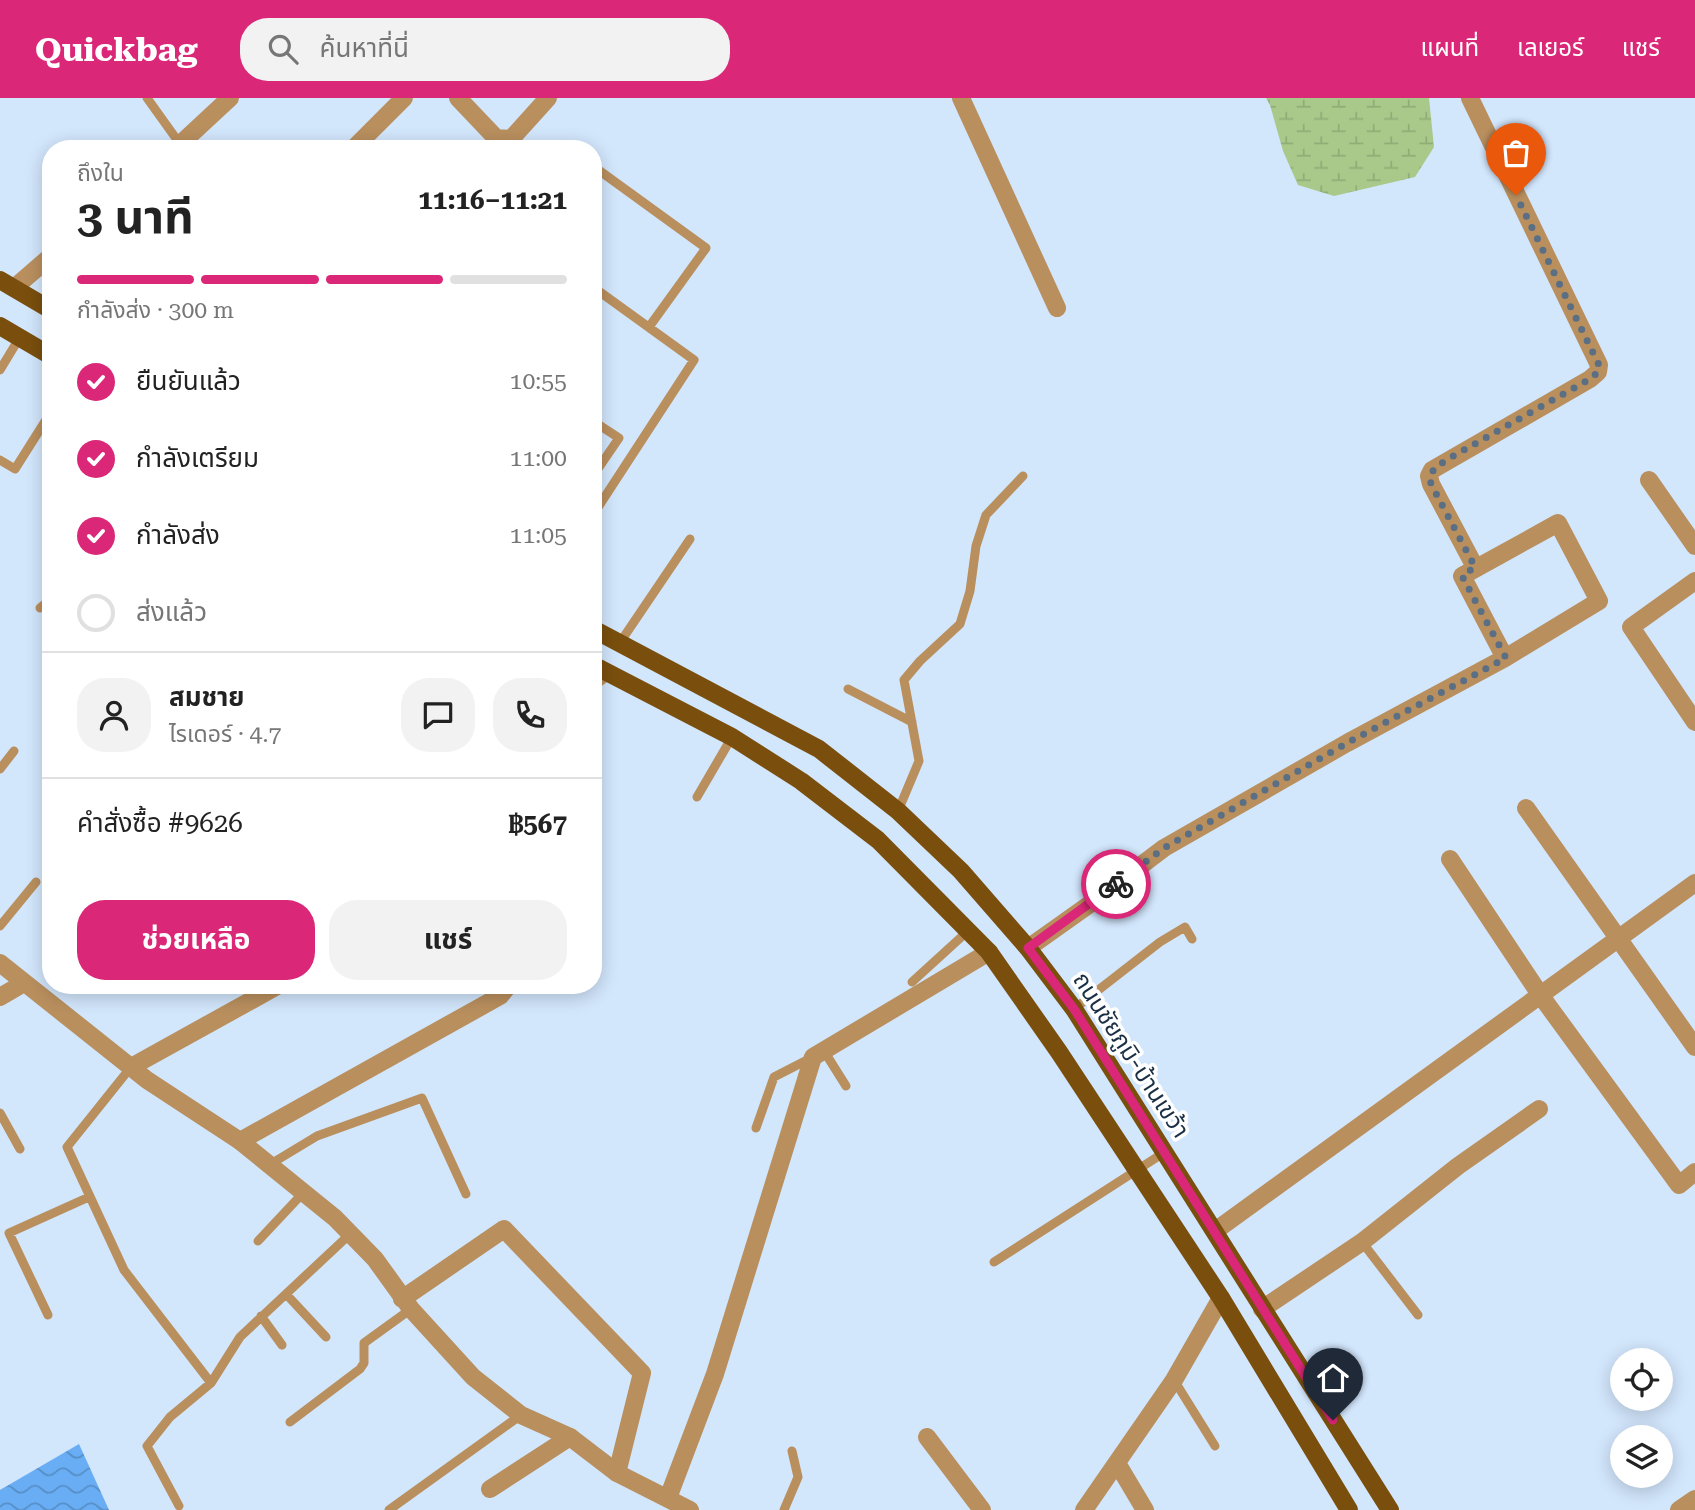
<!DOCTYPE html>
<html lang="th">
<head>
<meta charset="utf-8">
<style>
  body { margin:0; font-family:"Roboto Serif","Noto Sans Thai",serif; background:#f2f2f2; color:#222; height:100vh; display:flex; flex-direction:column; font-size:26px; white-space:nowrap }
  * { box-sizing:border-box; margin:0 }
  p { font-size:23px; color:#767676 }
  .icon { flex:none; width:38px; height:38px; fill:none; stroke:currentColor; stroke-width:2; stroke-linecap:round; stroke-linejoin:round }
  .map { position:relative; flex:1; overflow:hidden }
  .details { position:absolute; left:42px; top:42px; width:560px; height:854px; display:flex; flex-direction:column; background:#fff; border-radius:28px; box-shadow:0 4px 18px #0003 }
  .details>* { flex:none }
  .buttons { position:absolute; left:1610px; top:1250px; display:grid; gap:14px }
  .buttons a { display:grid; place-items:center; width:63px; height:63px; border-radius:50%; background:#fff; box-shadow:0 4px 18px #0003; font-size:35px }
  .pin { position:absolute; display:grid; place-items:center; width:60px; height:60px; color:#fff; margin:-72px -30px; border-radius:50% 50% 50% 0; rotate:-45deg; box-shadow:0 0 7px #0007 }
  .pin .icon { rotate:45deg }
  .courier { position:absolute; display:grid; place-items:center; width:70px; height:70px; margin:-35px; border:5px solid #db2777; border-radius:50%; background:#fff; color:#222; box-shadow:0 2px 9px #0007 }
  .overview em { font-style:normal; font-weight:700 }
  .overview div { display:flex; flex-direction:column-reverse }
  .overview { display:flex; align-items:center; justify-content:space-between; height:119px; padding:0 35px }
  h1 { font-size:46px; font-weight:700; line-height:52px }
  .bar { display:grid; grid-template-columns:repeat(4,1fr); gap:10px 7px; align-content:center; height:84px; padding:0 35px }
  .bar i { height:9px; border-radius:5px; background:#e0e0e0 }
  .bar .active { background:#db2777 }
  .bar p { grid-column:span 4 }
  .line { display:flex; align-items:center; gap:18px; padding:0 35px; border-top:2px solid #e0e0e0 }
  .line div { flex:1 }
  .round { display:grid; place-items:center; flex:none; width:74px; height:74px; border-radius:28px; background:#f2f2f2 }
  ol { padding:0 35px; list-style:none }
  li { display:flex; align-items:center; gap:21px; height:77px }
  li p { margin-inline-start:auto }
  li .icon { padding:7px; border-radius:50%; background:#db2777; color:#fff; stroke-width:4 }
  li:last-child { color:#767676 }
  li i { width:38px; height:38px; border:4px solid #e0e0e0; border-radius:50% }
  .primary-button { display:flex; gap:14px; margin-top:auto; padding:14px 35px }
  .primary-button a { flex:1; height:80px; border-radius:28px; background:#db2777; color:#fff; font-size:28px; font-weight:700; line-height:80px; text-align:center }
  .primary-button a+a { background:#f2f2f2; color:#222 }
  header { display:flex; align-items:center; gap:42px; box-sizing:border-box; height:98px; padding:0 35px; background:#db2777; color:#fff }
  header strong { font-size:33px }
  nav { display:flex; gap:38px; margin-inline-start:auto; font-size:24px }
  .search { width:490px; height:63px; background:#f2f2f2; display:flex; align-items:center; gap:18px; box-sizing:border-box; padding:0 24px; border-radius:28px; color:#767676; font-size:26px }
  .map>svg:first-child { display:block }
</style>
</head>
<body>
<header>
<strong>Quickbag</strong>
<div class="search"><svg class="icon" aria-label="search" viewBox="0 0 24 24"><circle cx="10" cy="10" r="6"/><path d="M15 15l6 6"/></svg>ค้นหาที่นี่</div>
<nav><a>แผนที่</a><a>เลเยอร์</a><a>แชร์</a></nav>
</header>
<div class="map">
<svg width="1695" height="1412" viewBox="0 0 1695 1412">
  <defs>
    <pattern id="wetland-marsh" width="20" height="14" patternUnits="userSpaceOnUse" patternTransform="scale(1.75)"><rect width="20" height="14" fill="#a8c989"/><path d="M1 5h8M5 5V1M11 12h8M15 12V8" fill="none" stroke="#90ad77"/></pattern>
    <pattern id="water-waves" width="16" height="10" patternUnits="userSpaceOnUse" patternTransform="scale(1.75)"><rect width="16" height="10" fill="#69aef4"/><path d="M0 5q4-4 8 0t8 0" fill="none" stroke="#568ec7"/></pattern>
  </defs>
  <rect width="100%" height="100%" fill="#d2e6fc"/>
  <path fill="url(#wetland-marsh)" d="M1266,0H1429L1434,49L1415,79L1334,98L1298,87L1283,53L1270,7Z"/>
  <path fill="url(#water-waves)" d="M79,1346L109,1412H0V1392Z"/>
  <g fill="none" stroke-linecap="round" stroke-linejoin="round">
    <path stroke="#b98f5e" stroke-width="9" d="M147,0L180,46
      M593,68L706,150L649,229
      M593,189L694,262L593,417
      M0,272L20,239
      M593,323L619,340L593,378
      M0,362L15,371L51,314
      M40,510L51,501
      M619,546L690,441
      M593,589L609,577
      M848,591L912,624
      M0,671L14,653
      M697,699L732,639
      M898,713L919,663L904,582L920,563L960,526L970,493L976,448L986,417L1023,378
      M0,828L36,784
      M912,884L969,832
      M1074,911L1160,844L1185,829L1192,841
      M824,953L846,988
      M131,969L67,1049L124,1172L211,1285
      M0,1015L20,1051
      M756,1030L774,979L811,960
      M269,1067L317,1038L422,1000L466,1096
      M258,1143L303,1095
      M1362,1144L1418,1217
      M994,1164L1165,1054
      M286,1196L326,1239
      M48,1217L9,1135L89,1099
      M261,1218L282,1247
      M1174,1282L1215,1348
      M290,1324L360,1271L364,1265V1245L411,1211
      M179,1408L147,1348L170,1319L211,1285L240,1239L349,1137
      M389,1412L521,1317
      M784,1412L798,1379L792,1353"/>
    <path stroke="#b98f5e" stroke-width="18" d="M458,0L496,40L511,41L548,0
      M961,0L1057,210
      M1470,0L1599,267L1598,274L1590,281L1432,372L1429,378L1431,386L1475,469
      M175,51L230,0
      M353,51L404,0
      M14,190L51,158
      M1649,382L1695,448
      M1695,483L1631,529L1695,624
      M1526,710L1695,949
      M1450,761L1541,898L1679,1087L1695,1074
      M1028,850L1090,806L1164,750L1347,645L1505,560L1599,503L1558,425L1462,478L1505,560
      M131,969L279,887
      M240,1043L500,898L509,887
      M1215,1133L1695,785
      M402,1201L504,1131L642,1275L617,1375
      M1262,1211L1362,1144L1458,1068L1539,1011
      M927,1339L982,1412
      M1117,1365L1145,1412
      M490,1391L570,1339
      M668,1400L715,1276L813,959L989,854
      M1084,1412L1174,1282L1221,1200
      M1679,1412L1695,1401"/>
    <path stroke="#b98f5e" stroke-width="18" d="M0,865L147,982L240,1043L335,1120L375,1161L411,1211L473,1279L521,1317L570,1339L617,1375L690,1412
      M0,899L24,885"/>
    <path stroke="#7a4f0e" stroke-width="18" d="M0,182L51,212
      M0,228L51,258
      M593,531L819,651L898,713L961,773L1028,850L1074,911L1390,1412
      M593,567L732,639L801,683L878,742L989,854L1059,954L1221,1200L1349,1412"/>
  </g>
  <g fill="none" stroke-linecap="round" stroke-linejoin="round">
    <path stroke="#5b6f84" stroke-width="7" stroke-dasharray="0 12.6" d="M1116,786L1164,750L1347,645L1506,560L1462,478L1475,469L1431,386C1428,372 1438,368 1448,361L1590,281L1598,274L1599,267L1516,97"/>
    <path stroke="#db2777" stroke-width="9" d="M1116,786L1028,850L1074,911L1333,1322"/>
  </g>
  <g text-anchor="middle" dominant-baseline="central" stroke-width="7" stroke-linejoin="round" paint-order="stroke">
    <g font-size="24" fill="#1b2f44" stroke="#fff">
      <text transform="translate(1131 957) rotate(57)">ถนนชัยภูมิ-บ้านเขว้า</text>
    </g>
  </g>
</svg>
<div class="buttons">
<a><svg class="icon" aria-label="locate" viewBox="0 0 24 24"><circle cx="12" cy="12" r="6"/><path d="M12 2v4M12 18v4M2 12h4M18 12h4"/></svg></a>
<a><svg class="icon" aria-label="layers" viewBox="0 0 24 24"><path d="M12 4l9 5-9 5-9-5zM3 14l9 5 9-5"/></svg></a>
</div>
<div class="pin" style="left:1516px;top:97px;background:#ea580c"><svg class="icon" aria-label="bag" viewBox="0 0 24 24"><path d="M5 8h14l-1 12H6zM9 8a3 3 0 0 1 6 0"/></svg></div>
<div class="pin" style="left:1333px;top:1322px;background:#1f2937"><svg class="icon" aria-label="home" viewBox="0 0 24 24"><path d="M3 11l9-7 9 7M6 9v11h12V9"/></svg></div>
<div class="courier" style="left:1116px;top:786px"><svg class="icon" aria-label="bike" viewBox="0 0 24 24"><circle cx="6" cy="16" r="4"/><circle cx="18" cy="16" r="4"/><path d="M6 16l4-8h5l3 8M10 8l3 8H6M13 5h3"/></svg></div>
<section class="details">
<div class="overview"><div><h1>3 นาที</h1><p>ถึงใน</p></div><em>11:16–11:21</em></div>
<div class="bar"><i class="active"></i><i class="active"></i><i class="active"></i><i></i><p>กำลังส่ง · 300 m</p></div>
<ol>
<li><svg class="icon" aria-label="check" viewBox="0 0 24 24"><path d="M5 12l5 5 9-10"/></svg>ยืนยันแล้ว<p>10:55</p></li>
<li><svg class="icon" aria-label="check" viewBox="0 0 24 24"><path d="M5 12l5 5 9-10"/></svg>กำลังเตรียม<p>11:00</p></li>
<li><svg class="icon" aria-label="check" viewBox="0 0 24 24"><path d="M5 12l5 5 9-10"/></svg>กำลังส่ง<p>11:05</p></li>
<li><i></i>ส่งแล้ว</li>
</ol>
<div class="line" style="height:126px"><a class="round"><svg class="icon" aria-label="person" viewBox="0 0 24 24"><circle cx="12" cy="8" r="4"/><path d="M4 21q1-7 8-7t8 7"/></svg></a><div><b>สมชาย</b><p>ไรเดอร์ · 4.7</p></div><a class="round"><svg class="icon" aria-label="chat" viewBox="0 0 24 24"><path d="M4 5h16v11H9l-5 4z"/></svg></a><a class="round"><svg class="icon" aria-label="phone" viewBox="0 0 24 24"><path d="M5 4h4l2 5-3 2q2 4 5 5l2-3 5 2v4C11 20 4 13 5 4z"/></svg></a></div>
<div class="line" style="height:91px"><div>คำสั่งซื้อ #9626</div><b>฿567</b></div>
<div class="primary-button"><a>ช่วยเหลือ</a><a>แชร์</a></div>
</section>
</div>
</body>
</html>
